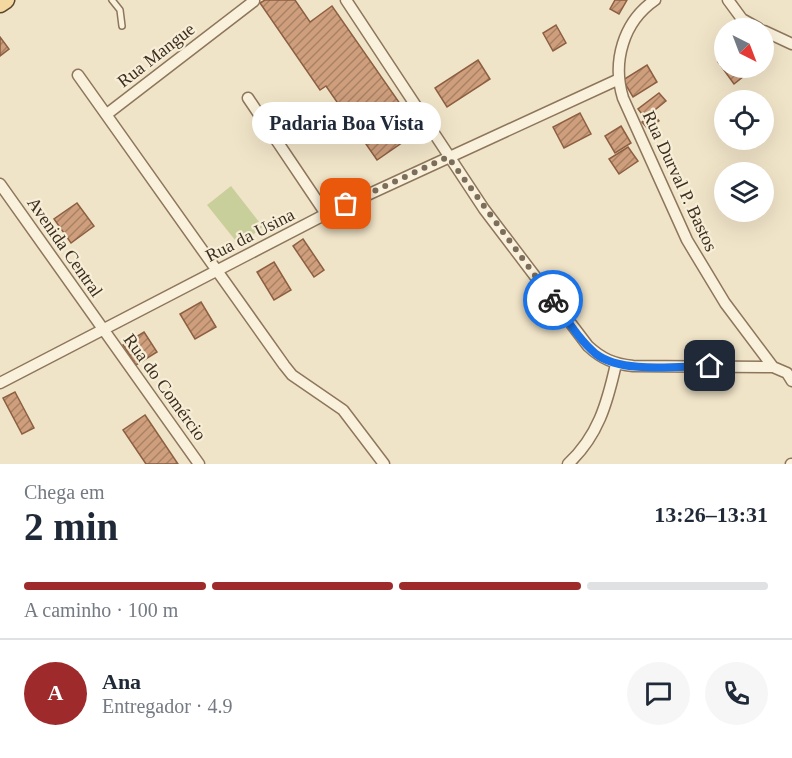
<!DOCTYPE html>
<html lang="pt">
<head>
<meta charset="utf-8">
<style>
  body { margin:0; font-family:"Times New Roman",serif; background:#f6f6f7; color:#1f2937; height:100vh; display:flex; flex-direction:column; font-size:22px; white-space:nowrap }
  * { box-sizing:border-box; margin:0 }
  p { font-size:20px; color:#747a83 }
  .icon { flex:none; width:33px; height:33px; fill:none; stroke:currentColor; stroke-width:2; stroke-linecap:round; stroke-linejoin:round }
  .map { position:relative; height:464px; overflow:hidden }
  .panel { display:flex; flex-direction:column; background:#fff; flex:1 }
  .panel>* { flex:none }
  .needle { width:39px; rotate:138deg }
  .fabs { position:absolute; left:714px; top:18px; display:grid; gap:12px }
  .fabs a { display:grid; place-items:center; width:60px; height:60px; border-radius:50%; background:#fff; box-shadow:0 6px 24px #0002; font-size:30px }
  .pin { position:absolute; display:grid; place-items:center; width:51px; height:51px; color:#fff; margin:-26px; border-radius:12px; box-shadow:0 3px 9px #0006 }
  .courier { position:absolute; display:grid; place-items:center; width:60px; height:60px; margin:-30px; border:4px solid #1a73e8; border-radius:50%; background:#fff; color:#222; box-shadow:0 2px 8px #0007 }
  .bubble { position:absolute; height:42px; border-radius:21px; background:#fff; box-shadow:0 6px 24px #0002; font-size:20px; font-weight:700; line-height:42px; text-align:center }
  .summary em { font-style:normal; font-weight:700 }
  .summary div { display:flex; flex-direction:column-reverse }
  .summary { display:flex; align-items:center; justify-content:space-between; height:102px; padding:0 24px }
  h1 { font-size:39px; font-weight:700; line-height:45px }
  .bar { display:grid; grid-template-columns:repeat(4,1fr); gap:9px 6px; align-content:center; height:72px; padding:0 24px }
  .bar i { height:8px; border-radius:4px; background:#e0e1e3 }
  .bar .current { background:#9e2a2b }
  .bar p { grid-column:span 4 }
  .line { display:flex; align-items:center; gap:15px; padding:0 24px; border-top:2px solid #e0e1e3 }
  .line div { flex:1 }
  .round { display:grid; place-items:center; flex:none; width:63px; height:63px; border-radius:32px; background:#f6f6f7 }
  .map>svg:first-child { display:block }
</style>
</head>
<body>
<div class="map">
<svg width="792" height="464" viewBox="0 0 792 464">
  <defs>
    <pattern id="building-hatch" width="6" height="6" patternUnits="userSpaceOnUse" patternTransform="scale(1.5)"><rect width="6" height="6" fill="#cf9f7d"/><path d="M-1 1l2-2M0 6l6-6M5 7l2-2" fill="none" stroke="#a98266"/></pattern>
  </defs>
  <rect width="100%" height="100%" fill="#f0e4c8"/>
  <path fill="#c9cf9b" d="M231,186L263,227L239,245L207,205Z"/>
  <path fill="url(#building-hatch)" stroke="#8d5f41" stroke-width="1.5" d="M265,0H295L310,22L332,6L419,131L377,160L326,86L320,90L260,3Z
    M615,0H627L619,14L610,9Z
    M556,25L566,43L553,51L543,33Z
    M0,37L9,49L0,56Z
    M724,57V68H744L748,73L734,84L718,62Z
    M478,60L490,79L447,107L435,88Z
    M647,65L657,82L633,97L623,80Z
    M659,93L666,101L645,118L638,109Z
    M580,113L591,134L564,148L553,127Z
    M652,113L659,121L648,129L642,122Z
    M621,126L631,143L615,153L605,136Z
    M628,147L638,161L619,174L609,159Z
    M77,203L94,226L71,243L54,219Z
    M303,239L324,270L314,277L293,246Z
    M274,262L291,290L274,300L257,272Z
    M201,302L216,327L195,339L180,314Z
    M144,332L157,352L136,365L123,345Z
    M15,392L34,428L22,434L3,398Z
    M145,415L178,464H146L123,430Z"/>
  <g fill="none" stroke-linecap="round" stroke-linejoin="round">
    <defs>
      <path id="service" d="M112,0L120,10L122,26"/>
      <path id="minor" d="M346,0L484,209L588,346C602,359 614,364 633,366L773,367L787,373L792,381
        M655,0C623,22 612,62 623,98L687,240L725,303L773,367
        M728,0L742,19L758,28
        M764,31L792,44
        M78,75L284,365L292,375L343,410L384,464
        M248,98L326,214
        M107,114L254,1
        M0,184L199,464
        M0,383L326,214L617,80
        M568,464C598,436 607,404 616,364
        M791,464H792"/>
      <path id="primary" d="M0,4L6,0"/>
    </defs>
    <use href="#service" stroke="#8d765c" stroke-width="8"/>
    <use href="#minor" stroke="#8d765c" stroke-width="13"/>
    <use href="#primary" stroke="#5b4430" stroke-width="19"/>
    <use href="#service" stroke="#faf1dc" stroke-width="5"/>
    <use href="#minor" stroke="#faf1dc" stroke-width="10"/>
    <use href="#primary" stroke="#f3d9a0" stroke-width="16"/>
  </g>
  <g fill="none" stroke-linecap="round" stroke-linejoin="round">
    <path stroke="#7c6e5b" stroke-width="6" stroke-dasharray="0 10.8" d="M346,204L448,157L553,300"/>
    <path stroke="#1a73e8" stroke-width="8" d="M553,300C566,318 579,340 596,354C622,374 678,366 710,366"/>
  </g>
  <g text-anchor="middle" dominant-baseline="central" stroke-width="4.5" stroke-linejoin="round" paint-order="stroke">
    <g font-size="18" fill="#3d2e20" stroke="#f7eed8">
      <text transform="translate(156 55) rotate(-38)">Rua Mangue</text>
      <text transform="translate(680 181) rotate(65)">Rua Durval P. Bastos</text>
      <text transform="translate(250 235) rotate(-27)">Rua da Usina</text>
      <text transform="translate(65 247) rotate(55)">Avenida Central</text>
      <text transform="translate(165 387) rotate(54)">Rua do Comércio</text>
    </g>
  </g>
</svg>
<div class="fabs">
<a><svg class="needle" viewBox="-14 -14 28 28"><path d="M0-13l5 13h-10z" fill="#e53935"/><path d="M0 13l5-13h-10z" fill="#747a83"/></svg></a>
<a><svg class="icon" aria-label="locate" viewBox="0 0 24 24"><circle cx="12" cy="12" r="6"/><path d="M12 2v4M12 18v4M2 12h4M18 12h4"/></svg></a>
<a><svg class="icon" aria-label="layers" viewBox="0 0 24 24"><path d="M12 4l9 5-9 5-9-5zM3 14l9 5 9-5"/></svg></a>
</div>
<div class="pin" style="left:346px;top:204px;background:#ea580c"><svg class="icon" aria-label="bag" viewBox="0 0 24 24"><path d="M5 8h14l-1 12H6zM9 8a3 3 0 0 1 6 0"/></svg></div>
<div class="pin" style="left:710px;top:366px;background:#1f2937"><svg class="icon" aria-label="home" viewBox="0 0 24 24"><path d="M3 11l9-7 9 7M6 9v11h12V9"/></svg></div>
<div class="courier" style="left:553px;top:300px"><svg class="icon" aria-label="bike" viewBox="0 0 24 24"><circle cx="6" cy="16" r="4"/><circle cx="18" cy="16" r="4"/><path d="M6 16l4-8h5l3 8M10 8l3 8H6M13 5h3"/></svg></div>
<div class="bubble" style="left:252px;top:102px;width:189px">Padaria Boa Vista</div>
</div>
<section class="panel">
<div class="summary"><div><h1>2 min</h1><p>Chega em</p></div><em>13:26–13:31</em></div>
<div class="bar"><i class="current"></i><i class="current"></i><i class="current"></i><i></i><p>A caminho · 100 m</p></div>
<div class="line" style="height:108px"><b class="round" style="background:#9e2a2b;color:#fff">A</b><div><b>Ana</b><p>Entregador · 4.9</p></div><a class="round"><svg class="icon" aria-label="chat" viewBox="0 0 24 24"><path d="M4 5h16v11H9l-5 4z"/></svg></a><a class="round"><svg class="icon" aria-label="phone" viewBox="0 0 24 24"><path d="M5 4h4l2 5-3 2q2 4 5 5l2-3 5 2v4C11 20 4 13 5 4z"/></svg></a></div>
</section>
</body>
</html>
